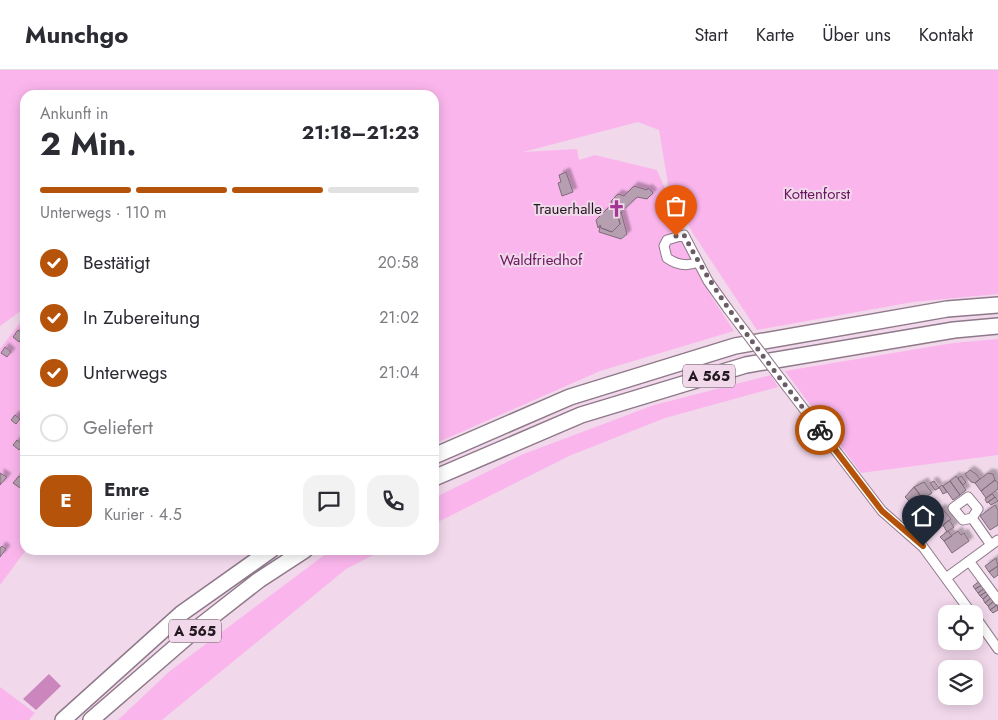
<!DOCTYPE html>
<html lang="de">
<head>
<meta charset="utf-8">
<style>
  body { margin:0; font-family:Jost,sans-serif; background:#f2f2f3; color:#2b2b33; height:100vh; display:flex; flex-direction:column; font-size:19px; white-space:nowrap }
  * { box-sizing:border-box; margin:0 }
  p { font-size:16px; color:#7c7c81 }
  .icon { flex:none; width:28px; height:28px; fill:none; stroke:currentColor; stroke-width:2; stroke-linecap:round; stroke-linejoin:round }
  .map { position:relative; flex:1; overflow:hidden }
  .side { position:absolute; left:20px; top:20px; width:419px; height:465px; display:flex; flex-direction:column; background:#fff; border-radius:15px; box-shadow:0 2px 12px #0003 }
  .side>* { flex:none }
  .fabs { position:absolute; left:938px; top:535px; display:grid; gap:10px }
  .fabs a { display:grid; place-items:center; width:45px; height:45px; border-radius:10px; background:#fff; box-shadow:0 2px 12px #0003; font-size:25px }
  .pin { position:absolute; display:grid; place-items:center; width:42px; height:42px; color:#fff; margin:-51px -21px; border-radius:50% 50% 50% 0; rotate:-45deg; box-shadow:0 0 5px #0007 }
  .pin .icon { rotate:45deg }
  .courier { position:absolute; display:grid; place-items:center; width:50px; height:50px; margin:-25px; border:4px solid #b45309; border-radius:50%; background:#fff; color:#222; box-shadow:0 1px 6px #0007 }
  .overview em { font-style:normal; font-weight:700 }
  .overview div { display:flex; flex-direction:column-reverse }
  .overview { display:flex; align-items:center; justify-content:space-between; height:85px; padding:0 20px }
  h1 { font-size:32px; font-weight:700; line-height:38px }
  .bar { display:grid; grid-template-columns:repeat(4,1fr); gap:8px 5px; align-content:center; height:60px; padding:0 20px }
  .bar i { height:6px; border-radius:4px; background:#e1e1e2 }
  .bar .current { background:#b45309 }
  .bar p { grid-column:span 4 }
  .line { display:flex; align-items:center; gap:12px; padding:0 20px; border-top:1px solid #e1e1e2 }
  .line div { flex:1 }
  .round { display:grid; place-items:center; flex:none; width:52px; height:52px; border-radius:15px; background:#f2f2f3 }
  ol { padding:0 20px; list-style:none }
  li { display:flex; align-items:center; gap:15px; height:55px }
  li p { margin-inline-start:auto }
  li .icon { padding:5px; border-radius:50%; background:#b45309; color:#fff; stroke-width:4 }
  li:last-child { color:#7c7c81 }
  li i { width:28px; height:28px; border:2px solid #e1e1e2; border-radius:50% }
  header { display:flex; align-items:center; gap:30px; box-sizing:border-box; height:70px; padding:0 25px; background:#fff; border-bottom:1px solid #e1e1e2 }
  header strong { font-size:24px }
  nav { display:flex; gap:28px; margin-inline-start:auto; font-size:18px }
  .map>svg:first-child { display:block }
</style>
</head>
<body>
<header>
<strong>Munchgo</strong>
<nav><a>Start</a><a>Karte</a><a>Über uns</a><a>Kontakt</a></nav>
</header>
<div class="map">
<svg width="998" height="650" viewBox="0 0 998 650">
  <defs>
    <filter id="shadow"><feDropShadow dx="4" dy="-4" stdDeviation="1" flood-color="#0004"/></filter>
  </defs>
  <rect width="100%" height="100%" fill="#f1d8eb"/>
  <path fill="#fab6ec" d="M0,0H998V224L913,232L757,260L692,162L668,114L659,60L638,52L523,82L577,79L579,90L595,85L657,100L711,226L734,261L600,301L434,374V25H25V238L0,256Z
    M25,246L26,480L0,515V279Z
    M998,269V385L861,403L785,301L953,273Z
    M771,305L778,317L665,348L569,386L434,454V428L521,385L654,335Z
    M331,480H383L346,499L162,650H118L170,601Z
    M0,617L35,643L29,650H0Z"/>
  <path fill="#cb86be" d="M49,604L61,616L36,640L23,629Z"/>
  <path fill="#b69fb0" stroke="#806b7b" filter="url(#shadow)" d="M566,102L573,122L562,126L558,113L561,112L559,105Z
    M634,116L647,120L648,118L653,123L647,129L637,127L618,145L620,154L612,162L601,158L600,155L598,158L596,150L609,137L612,138L611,131L618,124L624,126Z
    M621,142L627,164L621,169L599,162L600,155L601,158L612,162L620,154L618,145Z
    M18,260L24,265L19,272L13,267Z
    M5,277L11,282L7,287L1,283Z
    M15,345L20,349L16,354L11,350Z
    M17,370L23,375L19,380L13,375Z
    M970,400L976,404L980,409L975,413L971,412L965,404Z
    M0,403L7,407L0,415Z
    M988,403L993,404L995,410L981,421L975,413Z
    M19,406L25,411L20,418L13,413Z
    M956,406L966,420L960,425L950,411Z
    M961,406L966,412L963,415L958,408Z
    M995,410L998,413V419L986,428L981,421Z
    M934,411L939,418L935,420L930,413Z
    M950,411L960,425L953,430L943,416Z
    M924,412L932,423L923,429L914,417Z
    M942,415L947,422L943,424L939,417Z
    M914,417L923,429L914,436L905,427Z
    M992,424L995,427L987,433L985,429Z
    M995,427L998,431L991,435L988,432Z
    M995,435L998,440V455L990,460L980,446Z
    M942,438L951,449L937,460L928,448Z
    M949,450L954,457L947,462L943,455Z
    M948,461L952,466L944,471L940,467Z
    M958,461L961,465L964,463L969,471L952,483L944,471Z
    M2,476L6,479L0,487V478Z
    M996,488L998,496L989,502L985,496Z
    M998,496V505L994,508L989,502Z
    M980,511L982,515L975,519L973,516Z
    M982,515L985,518L978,523L975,519Z
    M985,518L987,521L980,526L978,523Z
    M987,521L989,524L983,529L980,526Z
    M989,524L992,527L985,533L983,529Z
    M992,527L994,531L988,536L985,533Z
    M994,531L997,535L990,540L988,536Z
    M997,535L998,540L993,543L990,540Z"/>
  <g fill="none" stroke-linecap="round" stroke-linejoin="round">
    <defs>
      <path id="street" d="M698,192C687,197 677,195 667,188L664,176L667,170L684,165L708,211L728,239
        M787,317L882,441L923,477L972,544
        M972,448L963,450L953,438L968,427L978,439L972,448L991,475
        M969,491L998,530
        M946,508L998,470
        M974,545L998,579"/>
      <path id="highway" d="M434,386L570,327L735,276L947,239L998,235
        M434,408L581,345L746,295L954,260L998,256
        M63,650L182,543L271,480
        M91,650L195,560L259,510L305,480"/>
    </defs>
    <use href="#street" stroke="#8e7989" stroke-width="11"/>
    <use href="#highway" stroke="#8e7989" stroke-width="18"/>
    <use href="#street" stroke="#fff" stroke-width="9"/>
    <use href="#highway" stroke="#fff" stroke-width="15"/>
    <defs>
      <path id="street-bridge" d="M728,239L787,317"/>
    </defs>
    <use href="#street-bridge" stroke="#8e7989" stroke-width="11" stroke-linecap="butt"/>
    <use href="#street-bridge" stroke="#fff" stroke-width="9"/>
  </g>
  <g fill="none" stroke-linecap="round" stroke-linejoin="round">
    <path stroke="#6a5b66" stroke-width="5" stroke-dasharray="0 9" d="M676,166L684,165C720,235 772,297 820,360"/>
    <path stroke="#b45309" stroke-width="6" d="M820,360L882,441L923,476"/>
  </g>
  <defs>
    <symbol id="church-bare" viewBox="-9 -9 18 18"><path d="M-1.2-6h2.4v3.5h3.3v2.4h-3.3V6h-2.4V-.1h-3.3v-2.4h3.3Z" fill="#a43694" stroke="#f1d8eb" stroke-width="2.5" paint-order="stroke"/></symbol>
  </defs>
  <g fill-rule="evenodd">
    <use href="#church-bare" x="604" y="126" width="25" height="25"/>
  </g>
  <g text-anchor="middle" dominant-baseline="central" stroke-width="4" stroke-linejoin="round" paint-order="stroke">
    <g fill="#f1d8eb" stroke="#5f525c" stroke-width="1">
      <rect x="683" y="294.5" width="52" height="23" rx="4"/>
      <rect x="169" y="549.5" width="52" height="23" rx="4"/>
    </g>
    <g font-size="14" font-weight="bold" fill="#21181f">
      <text x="709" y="306">A 565</text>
      <text x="195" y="561">A 565</text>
    </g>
    <g font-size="15" fill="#66135b" stroke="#f1d8eb">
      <text x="817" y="124">Kottenforst</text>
      <text x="541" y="190">Waldfriedhof</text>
    </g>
    <g font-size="15" fill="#21181f" stroke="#f1d8eb" text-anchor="end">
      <text x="602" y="139">Trauerhalle</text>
    </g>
  </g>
</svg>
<div class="fabs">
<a><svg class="icon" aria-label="locate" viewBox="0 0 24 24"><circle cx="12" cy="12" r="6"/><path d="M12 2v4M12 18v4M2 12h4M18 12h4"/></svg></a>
<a><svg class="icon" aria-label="layers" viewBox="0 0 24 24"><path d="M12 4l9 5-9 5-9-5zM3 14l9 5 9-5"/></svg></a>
</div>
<div class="pin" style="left:676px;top:166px;background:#ea580c"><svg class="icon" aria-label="bag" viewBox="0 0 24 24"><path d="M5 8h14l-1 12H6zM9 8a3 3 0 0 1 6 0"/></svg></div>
<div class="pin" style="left:923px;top:476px;background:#1f2937"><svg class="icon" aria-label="home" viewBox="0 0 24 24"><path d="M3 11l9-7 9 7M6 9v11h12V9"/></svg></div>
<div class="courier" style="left:820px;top:360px"><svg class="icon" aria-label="bike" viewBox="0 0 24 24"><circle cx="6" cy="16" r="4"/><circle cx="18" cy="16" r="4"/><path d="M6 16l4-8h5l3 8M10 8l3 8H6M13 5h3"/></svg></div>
<section class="side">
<div class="overview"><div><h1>2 Min.</h1><p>Ankunft in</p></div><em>21:18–21:23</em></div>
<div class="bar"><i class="current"></i><i class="current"></i><i class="current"></i><i></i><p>Unterwegs · 110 m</p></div>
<ol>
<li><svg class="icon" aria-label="check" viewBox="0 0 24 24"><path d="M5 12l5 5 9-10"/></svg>Bestätigt<p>20:58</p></li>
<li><svg class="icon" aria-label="check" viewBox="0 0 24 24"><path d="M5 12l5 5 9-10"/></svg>In Zubereitung<p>21:02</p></li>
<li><svg class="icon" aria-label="check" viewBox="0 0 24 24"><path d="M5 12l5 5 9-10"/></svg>Unterwegs<p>21:04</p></li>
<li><i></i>Geliefert</li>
</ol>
<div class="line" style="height:90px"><b class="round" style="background:#b45309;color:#fff">E</b><div><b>Emre</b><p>Kurier · 4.5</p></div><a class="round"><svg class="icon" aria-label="chat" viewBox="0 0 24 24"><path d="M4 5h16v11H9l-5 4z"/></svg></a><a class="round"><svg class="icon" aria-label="phone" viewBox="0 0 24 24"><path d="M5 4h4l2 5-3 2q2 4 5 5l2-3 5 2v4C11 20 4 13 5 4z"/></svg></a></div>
</section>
</div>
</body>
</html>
